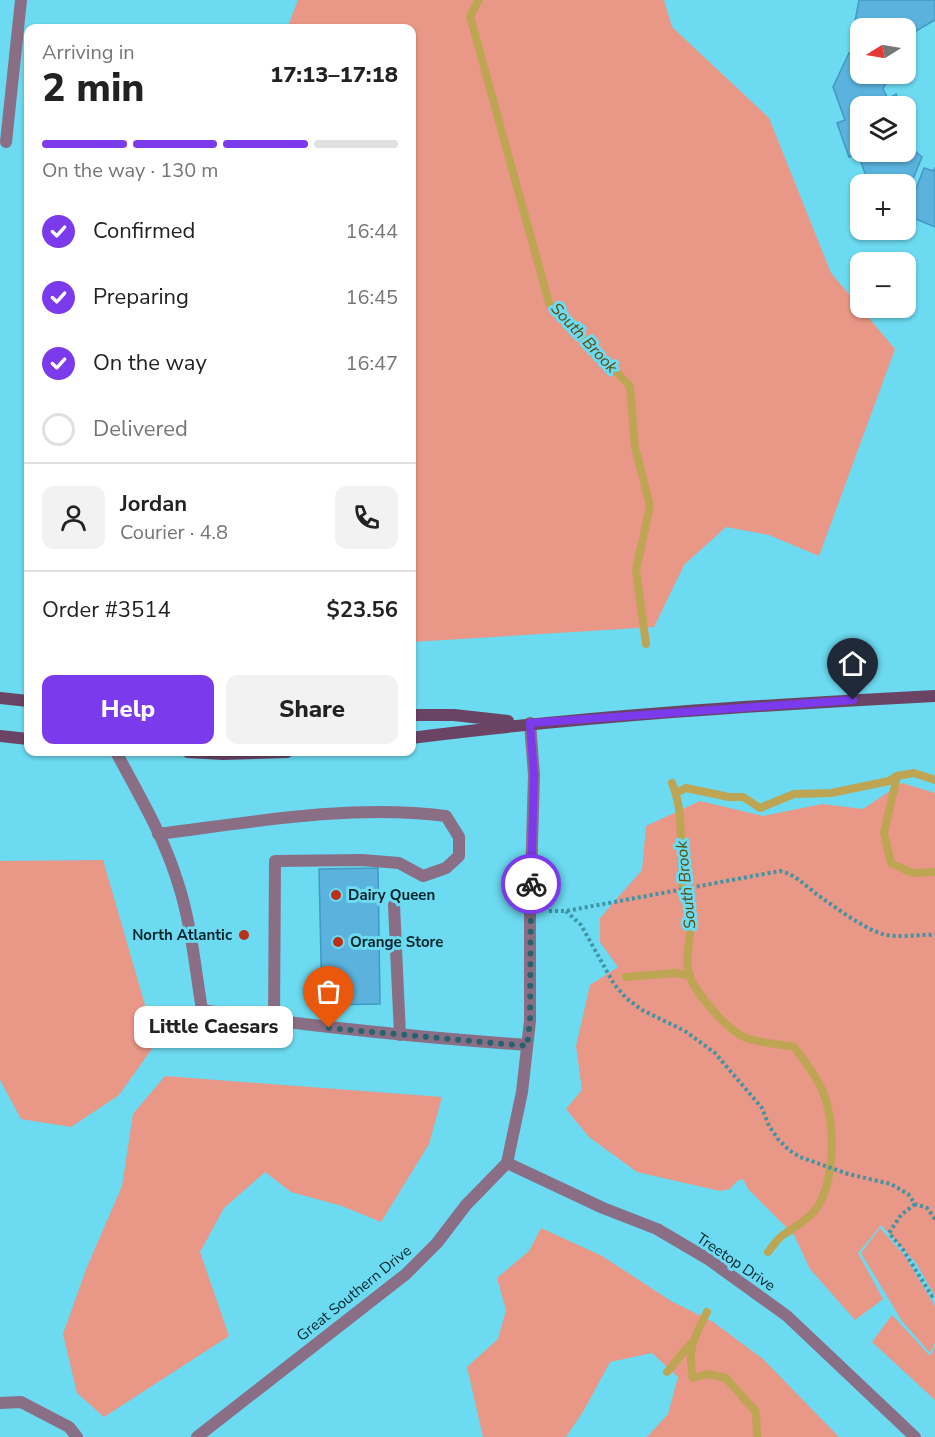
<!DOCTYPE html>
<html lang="en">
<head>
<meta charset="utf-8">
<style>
  body { margin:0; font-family:"Nunito Sans",sans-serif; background:#f2f2f2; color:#222; height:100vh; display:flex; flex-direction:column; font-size:22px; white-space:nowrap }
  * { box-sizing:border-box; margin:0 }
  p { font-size:20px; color:#767676 }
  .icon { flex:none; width:33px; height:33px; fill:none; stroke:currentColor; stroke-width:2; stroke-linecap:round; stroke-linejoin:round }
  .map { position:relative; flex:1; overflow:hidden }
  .drawer { position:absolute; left:24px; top:24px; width:392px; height:732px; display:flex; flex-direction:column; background:#fff; border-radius:12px; box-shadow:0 2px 4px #0004 }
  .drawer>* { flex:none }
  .needle { width:39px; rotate:259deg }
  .fabs { position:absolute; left:850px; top:18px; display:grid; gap:12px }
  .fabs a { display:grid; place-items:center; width:66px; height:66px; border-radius:12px; background:#fff; box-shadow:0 2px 4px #0004; font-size:30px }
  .pin { position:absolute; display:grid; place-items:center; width:51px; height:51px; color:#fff; margin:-62px -26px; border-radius:50% 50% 50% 0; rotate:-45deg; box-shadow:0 0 6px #0007 }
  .pin .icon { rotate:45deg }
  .courier { position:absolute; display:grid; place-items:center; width:60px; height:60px; margin:-30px; border:4px solid #7c3aed; border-radius:50%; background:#fff; color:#222; box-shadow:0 2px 8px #0007 }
  .bubble { position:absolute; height:42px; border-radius:12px; background:#fff; box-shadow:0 2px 4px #0004; font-size:20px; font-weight:800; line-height:42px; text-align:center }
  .head em { font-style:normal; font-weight:800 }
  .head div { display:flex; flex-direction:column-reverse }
  .head { display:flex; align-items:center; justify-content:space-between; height:102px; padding:0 18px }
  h1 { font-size:39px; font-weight:800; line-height:45px }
  .bar { display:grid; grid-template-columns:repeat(4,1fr); gap:9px 6px; align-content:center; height:72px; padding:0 18px }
  .bar i { height:8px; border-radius:4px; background:#e0e0e0 }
  .bar .selected { background:#7c3aed }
  .bar p { grid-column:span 4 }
  .line { display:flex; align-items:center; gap:15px; padding:0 18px; border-top:2px solid #e0e0e0 }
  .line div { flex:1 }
  .round { display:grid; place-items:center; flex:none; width:63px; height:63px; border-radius:12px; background:#f2f2f2 }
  ol { padding:0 18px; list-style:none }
  li { display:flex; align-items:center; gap:18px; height:66px }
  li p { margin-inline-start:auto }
  li .icon { padding:6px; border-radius:50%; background:#7c3aed; color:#fff; stroke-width:4 }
  li:last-child { color:#767676 }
  li i { width:33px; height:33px; border:3px solid #e0e0e0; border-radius:50% }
  .action { display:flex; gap:12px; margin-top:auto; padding:12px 18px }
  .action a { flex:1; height:69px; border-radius:12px; background:#7c3aed; color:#fff; font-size:24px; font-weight:800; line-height:69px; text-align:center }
  .action a+a { background:#f2f2f2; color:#222 }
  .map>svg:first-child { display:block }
</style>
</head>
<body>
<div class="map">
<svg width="935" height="1437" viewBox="0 0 935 1437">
  <rect width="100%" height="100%" fill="#6cdaf0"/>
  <path fill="#e99786" d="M298,0H664L672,27L769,118L831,273L895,349L819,556L769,535L726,527L684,565L654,627L411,642V28H287Z
    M902,783L935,793V1296L916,1263L881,1225L858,1253L883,1299L855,1320L810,1269L794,1235L748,1189L743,1179L737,1181L730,1189L720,1191L637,1172L589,1137L566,1109L582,1090L576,1046L590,985L618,967L600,942V918L642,870L646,826L700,801L763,816L822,804L863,809Z
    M103,860L156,1043L119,1095L71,1127L21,1119L0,1080V861Z
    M165,1076L442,1097L429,1144L381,1222L342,1206L291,1192L265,1172L224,1208L200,1252L229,1336L104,1417L77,1393L63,1334L87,1267L122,1186L133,1114Z
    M541,1228L602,1256L671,1301L713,1322L763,1359L839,1437H647L668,1414L678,1377L652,1353L610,1362L584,1410L566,1437H483L467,1367L498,1339L506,1310L497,1278L529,1251Z
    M880,1228L905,1256L935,1306V1343L930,1353L902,1321L861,1253Z
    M892,1315L930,1356L935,1347V1400L872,1342Z"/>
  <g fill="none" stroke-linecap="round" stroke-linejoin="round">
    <path stroke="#bea554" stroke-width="8" d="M479,0L470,16L549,303L630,386L635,447L650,506L636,570L646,644
      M897,776L914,773L935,780
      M672,783C687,819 677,859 684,896C685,903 691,910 691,917C692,937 683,958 690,977C697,995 727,1029 744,1037C756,1043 780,1044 794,1047C806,1062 818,1078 825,1097C835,1128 835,1182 816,1209C808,1220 794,1227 783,1235C777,1239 773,1246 768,1252
      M676,793L686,788L729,797H743L760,808L794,794L831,793L889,781L897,776L884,833L891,863L912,873L935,872
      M626,977L675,973L690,976
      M707,1312C694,1338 687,1349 693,1378L708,1374L726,1378L756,1412L757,1437
      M667,1372L691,1343"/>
  </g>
  <path fill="#5ab2dd" stroke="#4199c4" stroke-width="1.5" d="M859,0H935V20L916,31L912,26L907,29L903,23L894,28H861V34L853,32Z
    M849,53L861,59V74H890L883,89L888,99L896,94L902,106H861V152H906V149L911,153L916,152L922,157L906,196V184H869L858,154L849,157L837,123L845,120L833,87Z
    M924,168L933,171L935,168V227L906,215Z
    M378,868L380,1004L322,1005L319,869Z"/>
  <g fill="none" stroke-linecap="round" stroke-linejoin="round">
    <path stroke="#4293a3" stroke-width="4" stroke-dasharray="3 3" stroke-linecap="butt" d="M549,911H566L780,871C794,874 804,884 815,893C835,907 857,924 879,933C897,939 916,934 935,935
      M566,911L581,925L614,984L626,998L642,1010L685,1031L715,1053L762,1108L769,1126L778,1139L789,1150L800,1157L848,1174L891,1184L908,1194L915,1204L927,1208L935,1219
      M915,1204L901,1215L889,1233L902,1248L932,1296L935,1294"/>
    <path stroke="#8a6e85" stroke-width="12" d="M116,752C138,793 163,835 177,880C191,921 195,967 202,1010C310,1027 418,1037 527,1045
      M158,834C253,822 351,804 446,816L459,837V856L446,868L423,876L399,863L362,860L275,861L274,1021
      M394,905L400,1035
      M0,1403L21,1402L69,1427L77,1437"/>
    <path stroke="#8a6e85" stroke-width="12" d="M6,142L21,0
      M507,1163L603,1208L657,1229L708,1259L787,1316L915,1437"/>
    <path stroke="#8a6e85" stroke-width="12" d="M197,1437L406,1274L437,1243L466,1205L507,1163L522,1092L530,1021V912L534,775L530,723"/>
    <path stroke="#6b4465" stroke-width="12" d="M0,698L28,701
      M411,715H454L508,721
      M0,736L28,739
      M411,738C585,716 760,705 935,696
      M188,752L223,754L287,752"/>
  </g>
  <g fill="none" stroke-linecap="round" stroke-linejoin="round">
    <path stroke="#26636f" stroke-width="6" stroke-dasharray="0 10.8" d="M329,1028L527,1046L530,1021L531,884"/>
    <path stroke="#7c3aed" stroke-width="8" d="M531,884L534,775L530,723L853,700"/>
  </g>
  <g fill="#bc3017" stroke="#6cdaf0" stroke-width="2">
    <circle cx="336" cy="895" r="6"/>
    <circle cx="244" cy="935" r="6"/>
    <circle cx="338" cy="942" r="6"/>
  </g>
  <g text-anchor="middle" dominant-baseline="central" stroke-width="6" stroke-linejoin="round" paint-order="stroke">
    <g font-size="15" font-weight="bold" fill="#002329" stroke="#6cdaf0" text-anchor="start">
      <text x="348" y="895">Dairy Queen</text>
      <text x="232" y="935" text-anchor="end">North Atlantic</text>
      <text x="350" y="942">Orange Store</text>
    </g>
    <g font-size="15" fill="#002329" stroke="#6cdaf0">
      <text transform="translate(736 1262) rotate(34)">Treetop Drive</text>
      <text transform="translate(354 1293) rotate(-39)">Great Southern Drive</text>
    </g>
    <g font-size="16" font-style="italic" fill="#5c4a08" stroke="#6cdaf0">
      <text transform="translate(584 338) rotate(47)">South Brook</text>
      <text transform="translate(686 885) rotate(-96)">South Brook</text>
    </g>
  </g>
</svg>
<div class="fabs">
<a><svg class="needle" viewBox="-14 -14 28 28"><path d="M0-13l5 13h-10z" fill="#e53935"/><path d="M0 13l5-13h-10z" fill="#767676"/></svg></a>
<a><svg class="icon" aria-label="layers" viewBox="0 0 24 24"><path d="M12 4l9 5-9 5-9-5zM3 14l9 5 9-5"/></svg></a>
<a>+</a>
<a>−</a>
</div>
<div class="pin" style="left:329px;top:1028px;background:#ea580c"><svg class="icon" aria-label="bag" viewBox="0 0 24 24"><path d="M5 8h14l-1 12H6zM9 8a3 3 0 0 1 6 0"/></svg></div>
<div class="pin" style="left:853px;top:700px;background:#1f2937"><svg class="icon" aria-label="home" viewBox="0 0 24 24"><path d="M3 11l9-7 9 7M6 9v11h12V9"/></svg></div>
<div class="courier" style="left:531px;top:884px"><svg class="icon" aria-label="bike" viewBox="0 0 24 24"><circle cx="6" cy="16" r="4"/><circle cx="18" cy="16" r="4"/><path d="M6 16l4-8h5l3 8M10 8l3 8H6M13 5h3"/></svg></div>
<div class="bubble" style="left:134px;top:1006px;width:159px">Little Caesars</div>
<section class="drawer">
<div class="head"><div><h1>2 min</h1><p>Arriving in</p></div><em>17:13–17:18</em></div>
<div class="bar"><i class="selected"></i><i class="selected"></i><i class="selected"></i><i></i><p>On the way · 130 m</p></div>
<ol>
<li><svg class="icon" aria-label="check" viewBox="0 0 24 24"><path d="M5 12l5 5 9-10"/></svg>Confirmed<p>16:44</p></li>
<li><svg class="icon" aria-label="check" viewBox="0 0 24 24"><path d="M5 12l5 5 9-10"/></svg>Preparing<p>16:45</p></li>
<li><svg class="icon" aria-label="check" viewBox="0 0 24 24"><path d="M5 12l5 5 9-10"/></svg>On the way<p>16:47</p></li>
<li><i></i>Delivered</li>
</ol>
<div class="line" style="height:108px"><a class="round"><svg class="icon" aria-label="person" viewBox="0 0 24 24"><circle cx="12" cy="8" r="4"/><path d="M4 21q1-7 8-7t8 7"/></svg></a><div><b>Jordan</b><p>Courier · 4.8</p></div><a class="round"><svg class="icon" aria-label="phone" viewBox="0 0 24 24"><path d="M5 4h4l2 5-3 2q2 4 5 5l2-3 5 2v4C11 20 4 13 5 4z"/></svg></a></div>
<div class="line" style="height:78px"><div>Order #3514</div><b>$23.56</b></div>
<div class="action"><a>Help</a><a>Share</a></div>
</section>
</div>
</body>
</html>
